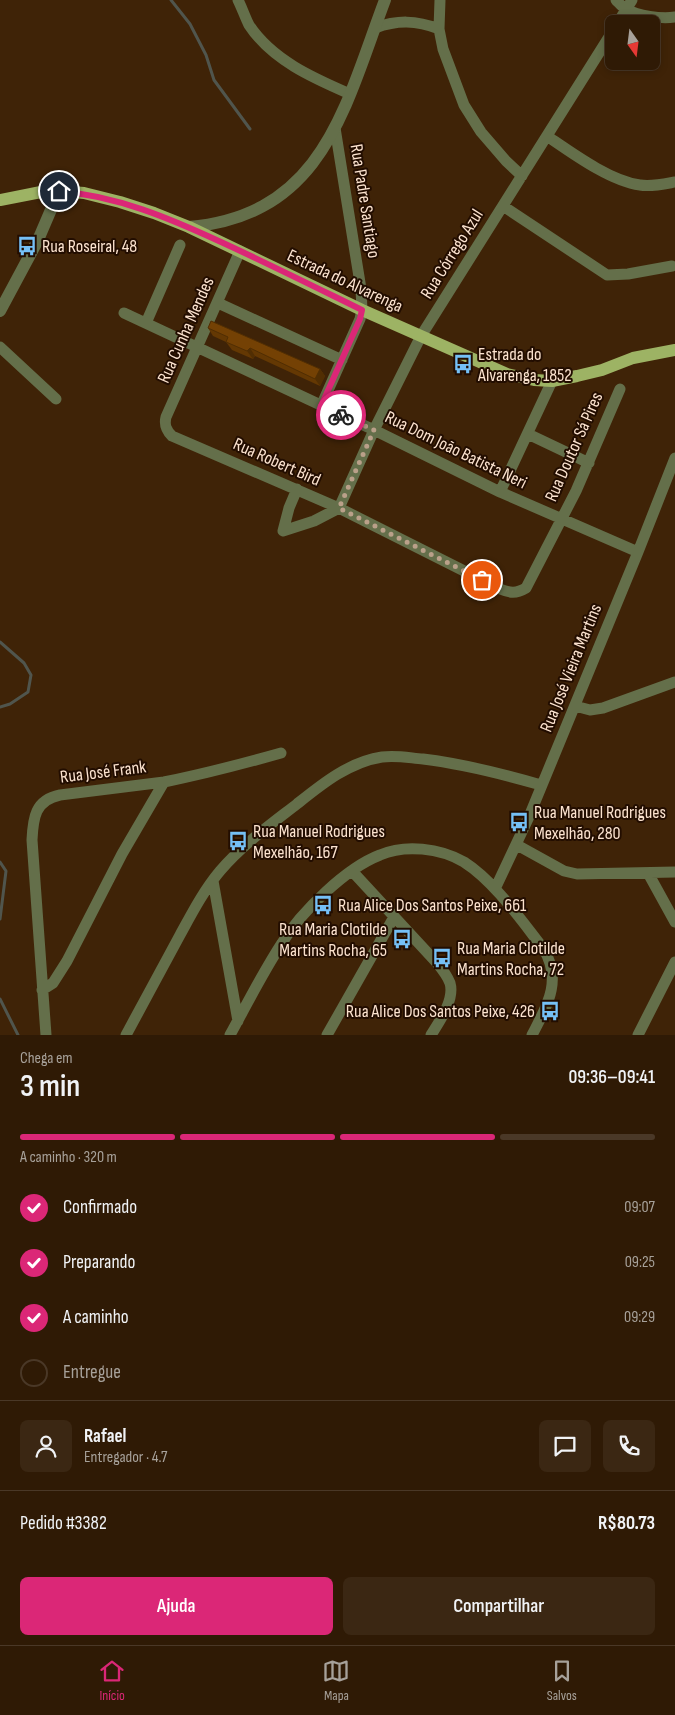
<!DOCTYPE html>
<html lang="pt">
<head>
<meta charset="utf-8">
<style>
  body { margin:0; font-family:"Sofia Sans Condensed",sans-serif; background:#3b2713; color:#f1f3f6; height:100vh; display:flex; flex-direction:column; font-size:19px; white-space:nowrap }
  * { box-sizing:border-box; margin:0 }
  p { font-size:16px; color:#a7a19a }
  .icon { flex:none; width:28px; height:28px; fill:none; stroke:currentColor; stroke-width:2; stroke-linecap:round; stroke-linejoin:round }
  .map { position:relative; height:1035px; overflow:hidden }
  .sheet { display:flex; flex-direction:column; background:#2f1a05; flex:1 }
  .sheet>* { flex:none }
  .needle { width:32px; rotate:166deg }
  .buttons { position:absolute; left:605px; top:15px; display:grid; gap:10px }
  .buttons a { display:grid; place-items:center; width:55px; height:55px; border-radius:8px; background:#2f1a05; box-shadow:0 2px 8px #0003,0 0 0 1px #4a3827; font-size:25px }
  .pin { position:absolute; display:grid; place-items:center; width:42px; height:42px; color:#fff; margin:-21px; border:2px solid #fff; border-radius:50%; box-shadow:0 1px 5px #0007 }
  .courier { position:absolute; display:grid; place-items:center; width:50px; height:50px; margin:-25px; border:4px solid #db2777; border-radius:50%; background:#fff; color:#222; box-shadow:0 1px 6px #0007 }
  .overview em { font-style:normal; font-weight:600 }
  .overview div { display:flex; flex-direction:column-reverse }
  .overview { display:flex; align-items:center; justify-content:space-between; height:85px; padding:0 20px }
  h1 { font-size:32px; font-weight:600; line-height:38px }
  .bar { display:grid; grid-template-columns:repeat(4,1fr); gap:8px 5px; align-content:center; height:60px; padding:0 20px }
  .bar i { height:6px; border-radius:4px; background:#4a3827 }
  .bar .active { background:#db2777 }
  .bar p { grid-column:span 4 }
  .line { display:flex; align-items:center; gap:12px; padding:0 20px; border-top:1px solid #4a3827 }
  .line div { flex:1 }
  .round { display:grid; place-items:center; flex:none; width:52px; height:52px; border-radius:8px; background:#3b2713 }
  ol { padding:0 20px; list-style:none }
  li { display:flex; align-items:center; gap:15px; height:55px }
  li p { margin-inline-start:auto }
  li .icon { padding:5px; border-radius:50%; background:#db2777; color:#fff; stroke-width:4 }
  li:last-child { color:#a7a19a }
  li i { width:28px; height:28px; border:2px solid #4a3827; border-radius:50% }
  .button { display:flex; gap:10px; margin-top:auto; padding:10px 20px }
  .button a { flex:1; height:58px; border-radius:8px; background:#db2777; color:#fff; font-size:20px; font-weight:600; line-height:58px; text-align:center }
  .button a+a { background:#3b2713; color:#f1f3f6 }
  .tab-bar { display:flex; justify-content:space-around; align-items:center; height:70px; border-top:1px solid #4a3827; background:#2f1a05; font-size:14px; color:#a7a19a }
  .tab-bar a { display:grid; justify-items:center; gap:2px }
  .tab-bar .active { color:#db2777 }
  .map>svg:first-child { display:block }
</style>
</head>
<body>
<div class="map">
<svg width="675" height="1035" viewBox="0 0 675 1035">
  <rect width="100%" height="100%" fill="#3f2307"/>
  <g fill="none" stroke-linecap="round" stroke-linejoin="round">
    <path stroke="#50554d" stroke-width="3" d="M171,0L190,24L206,55L214,80L250,129
      M0,642L24,663L31,675L28,692L10,704L0,707
      M0,862L6,871L0,919
      M0,999L18,1035"/>
    <path stroke="#646f4a" stroke-width="11" d="M238,0C242,8 245,17 249,25C272,60 313,78 350,94
      M440,0L439,29L443,49L464,105L481,132L506,161L522,176
      M616,0C619,3 622,7 626,9C638,16 661,19 675,17
      M617,24L632,0
      M375,28C397,20 416,20 439,29
      M547,136C572,153 610,181 640,185C651,187 664,184 675,182
      M503,206L607,275L628,274L672,266
      M240,251L166,417C164,425 166,430 172,436L339,508L500,589C510,593 516,594 526,588L576,491L620,389
      M218,303L342,360
      M124,313L374,430L500,492L638,552
      M146,323L180,245
      M0,347L56,399
      M321,406L360,319L362,310L361,289L335,128
      M528,434L589,463
      M297,489L289,508L283,531L314,521L339,508L374,430L421,336L614,29
      M500,492L552,381
      M575,706L590,710L603,708L675,682
      M517,845L564,871L577,874L675,872
      M352,871L437,963C442,969 447,975 450,983C455,1000 439,1022 431,1035
      M648,873L675,922
      M213,881L238,1021
      M495,889L528,819L638,552L675,458
      M42,990L53,983L67,961L122,854L164,782
      M46,1035L32,840C33,818 35,800 60,795L164,782C204,774 242,764 281,753
      M126,1035C144,1002 162,968 180,935C192,913 204,890 220,871C242,845 270,825 297,804C322,784 349,762 382,757C396,755 410,758 423,759C464,764 503,774 541,785
      M230,1035C247,1004 263,972 282,943C301,912 346,868 380,855C405,844 440,848 464,862C494,881 521,920 543,948C563,980 547,1006 532,1035
      M327,1035L394,917
      M638,1035L675,962"/>
    <path stroke="#646f4a" stroke-width="12" d="M189,227C324,215 345,106 385,0
      M0,311L38,240L59,191"/>
    <path stroke="#9db364" stroke-width="12" d="M0,200L41,192L59,191L84,193L120,202L154,213L189,227L362,310L464,355L507,374L534,380L552,381L577,376L602,370L633,358L675,350"/>
  </g>
  <path fill="#643803" d="M208,328L320,369L325,376L320,386L255,356L253,359L232,350L226,342L213,336Z"/>
  <path fill="#512e03" d="M250,348L255,356L253,359L247,351Z
    M320,369L325,376L320,386L315,379Z"/>
  <path fill="#744104" stroke="#512e03" d="M211,321L320,369L315,379L250,348L247,351L226,342L228,337L208,328Z"/>
  <g fill="none" stroke-linecap="round" stroke-linejoin="round">
    <path stroke="#baa089" stroke-width="5" stroke-dasharray="0 9" d="M341,415L374,430L339,508L482,580"/>
    <path stroke="#db2777" stroke-width="6" d="M59,191C117,196 169,218 221,242C269,264 315,287 362,310L360,319L321,406L341,415"/>
  </g>
  <defs>
    <symbol id="bus-bare" viewBox="-9 -9 18 18"><path d="M-5-6H5V4H4V6H2V4H-2V6H-4V4H-5ZM-3.5-4V0h7V-4ZM-3.5 1.2v1.5H-2V1.2ZM2 1.2v1.5H3.5V1.2Z" fill="#75c0f6" stroke="#220d00" stroke-width="2.5" paint-order="stroke"/></symbol>
  </defs>
  <g fill-rule="evenodd">
    <use href="#bus-bare" x="13" y="232" width="28" height="28"/>
    <use href="#bus-bare" x="449" y="350" width="28" height="28"/>
    <use href="#bus-bare" x="505" y="808" width="28" height="28"/>
    <use href="#bus-bare" x="224" y="827" width="28" height="28"/>
    <use href="#bus-bare" x="309" y="891" width="28" height="28"/>
    <use href="#bus-bare" x="388" y="925" width="28" height="28"/>
    <use href="#bus-bare" x="428" y="944" width="28" height="28"/>
    <use href="#bus-bare" x="536" y="997" width="28" height="28"/>
  </g>
  <g text-anchor="middle" dominant-baseline="central" stroke-width="4" stroke-linejoin="round" paint-order="stroke">
    <g font-size="18" fill="#fce3cf" stroke="#220d00">
      <text transform="translate(365 201) rotate(81)">Rua Padre Santiago</text>
      <text transform="translate(452 254) rotate(-58)">Rua Córrego Azul</text>
      <text transform="translate(345 281) rotate(25)">Estrada do Alvarenga</text>
      <text transform="translate(186 330) rotate(-66)">Rua Cunha Mendes</text>
      <text transform="translate(574 447) rotate(-66)">Rua Doutor Sá Pires</text>
      <text transform="translate(456 450) rotate(26)">Rua Dom João Batista Neri</text>
      <text transform="translate(277 462) rotate(24)">Rua Robert Bird</text>
      <text transform="translate(571 668) rotate(-68)">Rua José Vieira Martins</text>
      <text transform="translate(103 772) rotate(-7)">Rua José Frank</text>
    </g>
    <g font-size="18" fill="#fce3cf" stroke="#220d00" text-anchor="start">
      <text x="42" y="246">Rua Roseiral, 48</text>
      <text x="478" y="354">Estrada do<tspan x="478" dy="21">Alvarenga, 1852</tspan></text>
      <text x="534" y="812">Rua Manuel Rodrigues<tspan x="534" dy="21">Mexelhão, 280</tspan></text>
      <text x="253" y="831">Rua Manuel Rodrigues<tspan x="253" dy="21">Mexelhão, 167</tspan></text>
      <text x="338" y="905">Rua Alice Dos Santos Peixe, 661</text>
      <text x="387" y="929" text-anchor="end">Rua Maria Clotilde<tspan x="387" dy="21">Martins Rocha, 65</tspan></text>
      <text x="457" y="948">Rua Maria Clotilde<tspan x="457" dy="21">Martins Rocha, 72</tspan></text>
      <text x="535" y="1011" text-anchor="end">Rua Alice Dos Santos Peixe, 426</text>
    </g>
  </g>
</svg>
<div class="buttons">
<a><svg class="needle" viewBox="-14 -14 28 28"><path d="M0-13l5 13h-10z" fill="#e53935"/><path d="M0 13l5-13h-10z" fill="#a7a19a"/></svg></a>
</div>
<div class="pin" style="left:482px;top:580px;background:#ea580c"><svg class="icon" aria-label="bag" viewBox="0 0 24 24"><path d="M5 8h14l-1 12H6zM9 8a3 3 0 0 1 6 0"/></svg></div>
<div class="pin" style="left:59px;top:191px;background:#1f2937"><svg class="icon" aria-label="home" viewBox="0 0 24 24"><path d="M3 11l9-7 9 7M6 9v11h12V9"/></svg></div>
<div class="courier" style="left:341px;top:415px"><svg class="icon" aria-label="bike" viewBox="0 0 24 24"><circle cx="6" cy="16" r="4"/><circle cx="18" cy="16" r="4"/><path d="M6 16l4-8h5l3 8M10 8l3 8H6M13 5h3"/></svg></div>
</div>
<section class="sheet">
<div class="overview"><div><h1>3 min</h1><p>Chega em</p></div><em>09:36–09:41</em></div>
<div class="bar"><i class="active"></i><i class="active"></i><i class="active"></i><i></i><p>A caminho · 320 m</p></div>
<ol>
<li><svg class="icon" aria-label="check" viewBox="0 0 24 24"><path d="M5 12l5 5 9-10"/></svg>Confirmado<p>09:07</p></li>
<li><svg class="icon" aria-label="check" viewBox="0 0 24 24"><path d="M5 12l5 5 9-10"/></svg>Preparando<p>09:25</p></li>
<li><svg class="icon" aria-label="check" viewBox="0 0 24 24"><path d="M5 12l5 5 9-10"/></svg>A caminho<p>09:29</p></li>
<li><i></i>Entregue</li>
</ol>
<div class="line" style="height:90px"><a class="round"><svg class="icon" aria-label="person" viewBox="0 0 24 24"><circle cx="12" cy="8" r="4"/><path d="M4 21q1-7 8-7t8 7"/></svg></a><div><b>Rafael</b><p>Entregador · 4.7</p></div><a class="round"><svg class="icon" aria-label="chat" viewBox="0 0 24 24"><path d="M4 5h16v11H9l-5 4z"/></svg></a><a class="round"><svg class="icon" aria-label="phone" viewBox="0 0 24 24"><path d="M5 4h4l2 5-3 2q2 4 5 5l2-3 5 2v4C11 20 4 13 5 4z"/></svg></a></div>
<div class="line" style="height:65px"><div>Pedido #3382</div><b>R$80.73</b></div>
<div class="button"><a>Ajuda</a><a>Compartilhar</a></div>
</section>
<nav class="tab-bar">
<a class="active"><svg class="icon" aria-label="home" viewBox="0 0 24 24"><path d="M3 11l9-7 9 7M6 9v11h12V9"/></svg>Início</a>
<a><svg class="icon" aria-label="map" viewBox="0 0 24 24"><path d="M3 6l6-2 6 2 6-2v14l-6 2-6-2-6 2zM9 4v14M15 6v14"/></svg>Mapa</a>
<a><svg class="icon" aria-label="saved" viewBox="0 0 24 24"><path d="M7 4h10v16l-5-4-5 4z"/></svg>Salvos</a>
</nav>
</body>
</html>
